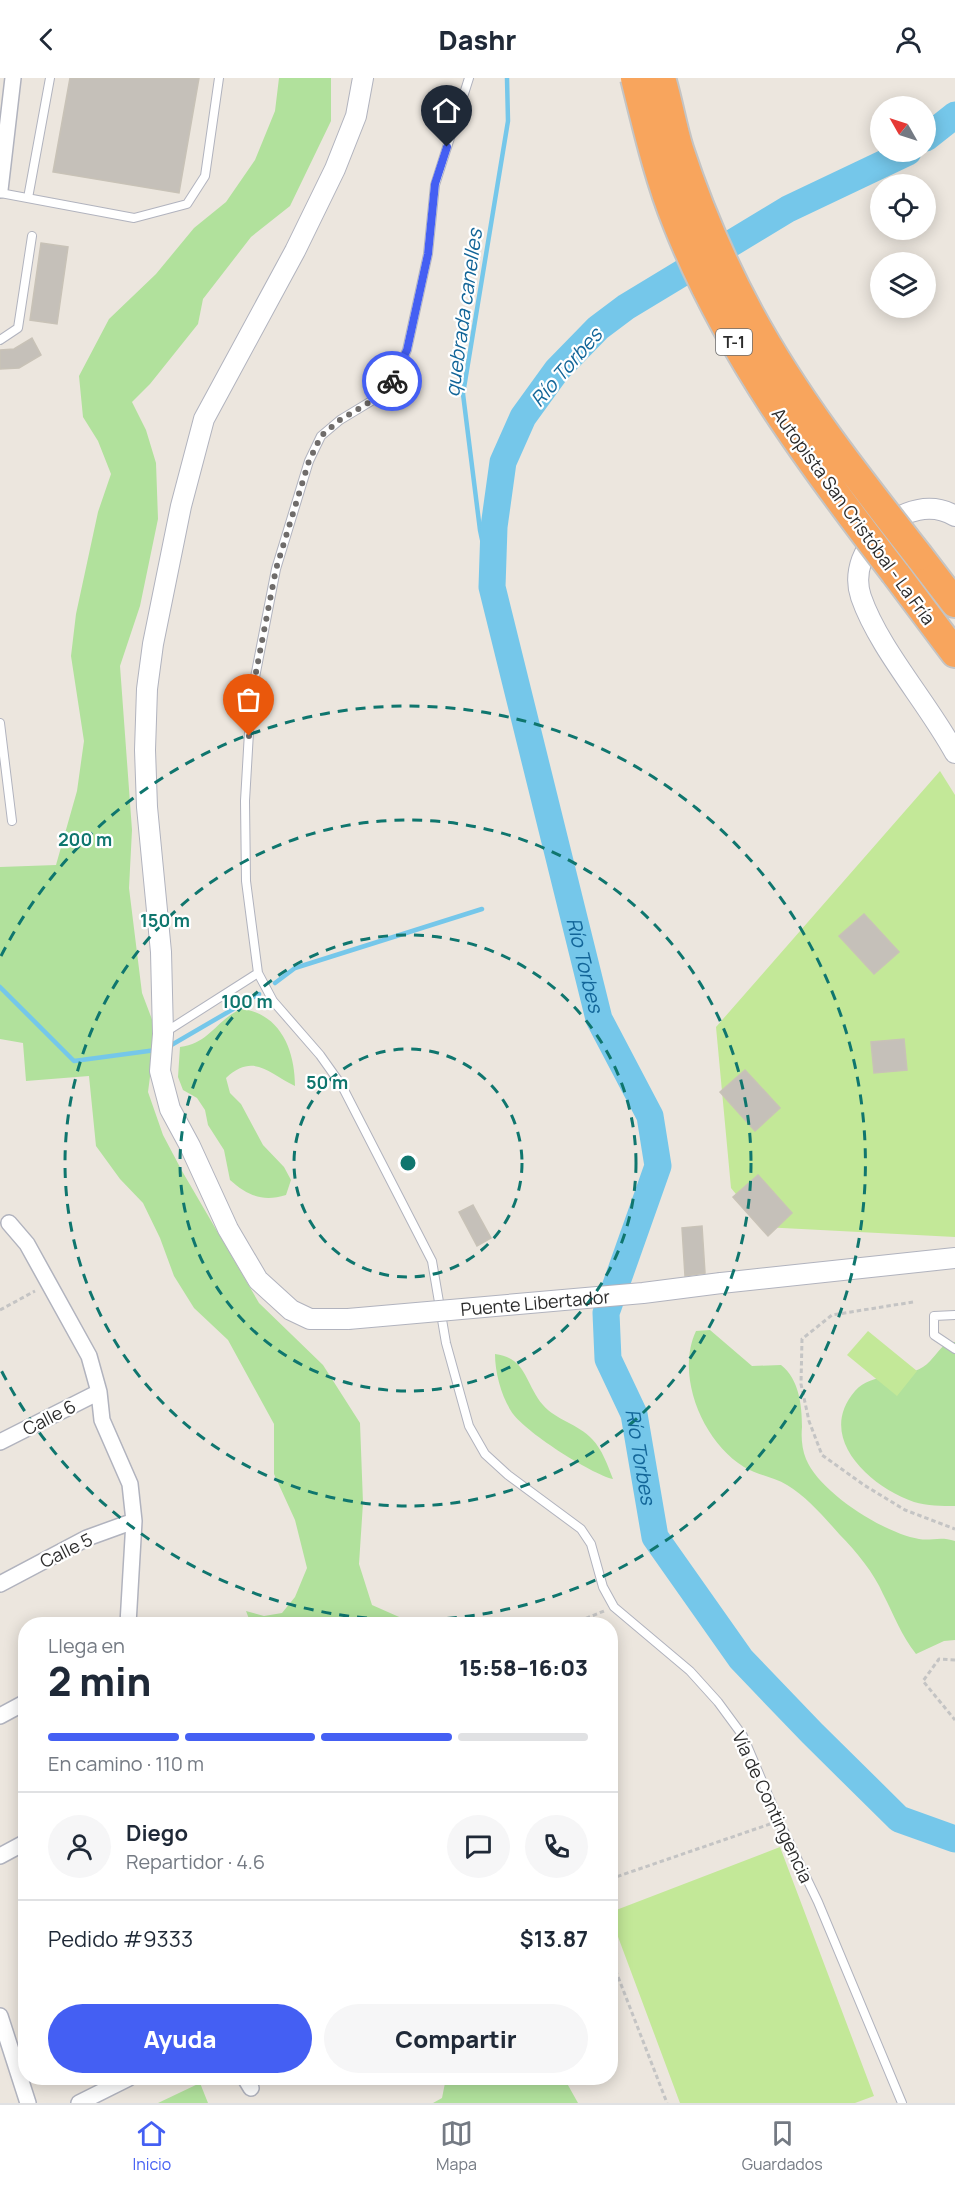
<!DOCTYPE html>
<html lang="es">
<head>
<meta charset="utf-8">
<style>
  body { margin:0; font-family:Manrope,sans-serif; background:#f6f6f7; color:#1f2937; height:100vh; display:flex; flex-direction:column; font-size:22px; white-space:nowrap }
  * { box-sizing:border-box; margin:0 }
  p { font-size:20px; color:#747a83 }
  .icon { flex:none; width:33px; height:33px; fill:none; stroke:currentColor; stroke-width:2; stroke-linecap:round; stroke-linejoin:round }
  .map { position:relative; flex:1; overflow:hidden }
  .drawer { position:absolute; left:18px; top:1539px; width:600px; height:468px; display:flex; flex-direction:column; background:#fff; border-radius:24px; box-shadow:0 3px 15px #0003 }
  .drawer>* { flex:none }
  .needle { width:39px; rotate:309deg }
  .fabs { position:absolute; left:870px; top:18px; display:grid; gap:12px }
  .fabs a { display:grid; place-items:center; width:66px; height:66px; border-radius:50%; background:#fff; box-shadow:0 3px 15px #0003; font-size:30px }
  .pin { position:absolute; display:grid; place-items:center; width:51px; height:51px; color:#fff; margin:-62px -26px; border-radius:50% 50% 50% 0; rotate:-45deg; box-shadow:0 0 6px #0007 }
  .pin .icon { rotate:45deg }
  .courier { position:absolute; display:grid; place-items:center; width:60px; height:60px; margin:-30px; border:4px solid #445ff3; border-radius:50%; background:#fff; color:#222; box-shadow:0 2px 8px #0007 }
  .headline em { font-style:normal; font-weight:800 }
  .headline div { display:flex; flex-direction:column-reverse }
  .headline { display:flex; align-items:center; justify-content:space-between; height:102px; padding:0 30px }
  h1 { font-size:39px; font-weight:800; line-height:45px }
  .bar { display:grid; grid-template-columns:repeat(4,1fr); gap:9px 6px; align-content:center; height:72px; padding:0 30px }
  .bar i { height:8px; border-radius:4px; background:#e0e1e3 }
  .bar .active { background:#445ff3 }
  .bar p { grid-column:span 4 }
  .line { display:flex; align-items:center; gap:15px; padding:0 30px; border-top:2px solid #e0e1e3 }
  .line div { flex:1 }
  .round { display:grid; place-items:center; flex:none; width:63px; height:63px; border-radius:32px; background:#f6f6f7 }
  .action { display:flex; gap:12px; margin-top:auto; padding:12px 30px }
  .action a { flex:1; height:69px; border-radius:36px; background:#445ff3; color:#fff; font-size:24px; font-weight:800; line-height:69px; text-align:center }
  .action a+a { background:#f6f6f7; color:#1f2937 }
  header { display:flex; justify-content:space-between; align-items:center; height:78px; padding:0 30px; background:#fff; font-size:27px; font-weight:800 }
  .menu { display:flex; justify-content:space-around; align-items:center; height:84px; border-top:2px solid #e0e1e3; background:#fff; font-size:16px; color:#747a83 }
  .menu a { display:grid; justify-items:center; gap:3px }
  .menu .active { color:#445ff3 }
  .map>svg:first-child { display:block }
</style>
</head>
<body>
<header><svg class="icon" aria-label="back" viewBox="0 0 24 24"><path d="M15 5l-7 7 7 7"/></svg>Dashr<svg class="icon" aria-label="person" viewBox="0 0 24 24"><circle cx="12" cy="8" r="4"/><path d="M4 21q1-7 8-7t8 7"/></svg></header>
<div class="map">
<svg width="955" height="2025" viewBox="0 0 955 2025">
  <rect width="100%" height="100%" fill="#ece6de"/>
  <path fill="#b1e19c" d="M279,0H331V43L290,128L251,159L203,221L198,246L150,306L132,324L146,352L156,385L158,441L140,528L120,588L132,752L129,810L142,915L156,952L148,1014L163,1057L182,1093L259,1225L323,1287L360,1345L363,1425L359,1486L372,1527L415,1546H251L246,1533L264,1538L282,1535L295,1519L307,1490L295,1442L274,1396V1346L228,1262L194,1230L174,1198L160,1160L143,1125L120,1101L96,1068L89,998L26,1003L23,965L0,961V789L56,787L77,713L84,663L71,578L76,536L98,434L111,396L98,363L83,339L79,298L109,241L156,196L194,150L226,124L255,82L275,33Z
    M241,931C280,935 295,972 295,1008C269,996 254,974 226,1000L230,1015L241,1026L263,1067L284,1089L291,1102L286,1117C263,1124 248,1118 230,1102L224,1072L208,1047L205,1032L197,1020L183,1012L178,999L180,969C210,965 215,943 241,931Z
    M710,1252L752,1288L781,1287C799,1301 802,1327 802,1349C801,1360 802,1371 806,1381C820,1415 884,1455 919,1461C932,1463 940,1458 955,1463V1562L944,1563L916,1576C901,1557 894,1537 883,1516C874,1495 856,1473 840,1457C824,1439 807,1419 787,1407C774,1399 757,1397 744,1389C703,1364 675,1298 696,1253Z
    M949,1264H955V1428C942,1428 927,1428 914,1424C870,1409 815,1359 855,1313C873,1293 902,1302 923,1289C934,1282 938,1270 949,1264Z
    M495,1276C527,1280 525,1306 543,1327C556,1342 578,1346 592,1361C602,1371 608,1388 613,1401C591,1396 523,1353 511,1333C501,1317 495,1294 495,1276Z
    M446,2000H564L578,2025H433L442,2020Z
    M200,2005L208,2025H158Z"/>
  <path fill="#c3e898" d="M940,693L955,717V1159L763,1149L731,1110L716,949Z
    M868,1253L917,1293L897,1318L847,1277Z
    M780,1769L874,2018L855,2025H680L611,1840V1834Z"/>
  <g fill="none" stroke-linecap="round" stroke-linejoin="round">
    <path stroke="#75c7ea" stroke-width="4.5" d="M492,509L480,452L463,316L508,43L507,0
      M275,905L295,890L482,831
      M0,909L74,983L156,972
      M168,969L259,916"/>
    <g stroke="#75c7ea" stroke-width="27">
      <path d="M926,60L955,37"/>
      <path id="s1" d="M908,74L788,131L626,229L598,250L557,292L523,339L503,384L494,449L492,509L599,941L650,1038L658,1088L606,1235L608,1281L634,1336L655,1459L741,1581L812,1655L899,1741L955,1761"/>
    </g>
  </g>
  <path fill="#c5c0b9" stroke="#c8c2b7" stroke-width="1.5" d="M70,0H199L179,115L53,94Z
    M41,165L68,169L57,246L30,242Z
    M32,260L41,277L19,290L0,291V272L14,271Z
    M864,836L899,874L874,896L839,858Z
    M904,961L907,992L874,995L871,964Z
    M745,992L780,1030L755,1053L720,1014Z
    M758,1097L792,1135L768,1158L733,1119Z
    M473,1127L491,1160L477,1168L459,1134Z
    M702,1148L705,1195L685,1198L682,1150Z"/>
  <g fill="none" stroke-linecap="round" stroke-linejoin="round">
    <defs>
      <path id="service" d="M469,0L435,107L428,176L407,272L395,298L378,319L340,342L321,358L309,383L276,491L251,620L245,723L246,803L258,895L273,923L320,977L342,1008L432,1183L446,1265L469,1348L485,1376L508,1397L581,1451L591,1466L603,1509L614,1529L690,1593L718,1624L743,1658L779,1743L818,1824L902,2025
        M0,115L134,140L187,126L205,98L219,0
        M28,120L50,0
        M0,262L18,250L32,158
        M0,645L12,743
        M164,955L258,895
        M955,1237L934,1238V1257L955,1271"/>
      <path id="minor" d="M0,112L13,0
        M9,1145L27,1166L89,1278L99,1314L102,1342L130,1406L134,1443L128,1546
        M0,1364L99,1314
        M0,1506L87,1460L134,1443
        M0,1638L26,1624
        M0,1778L26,1764
        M0,1938L28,2025
        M245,2000L251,2010
        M79,2025L129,2000"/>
      <path id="tertiary" d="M955,438C908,410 844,470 861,519C879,571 928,625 955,675
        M721,1205L955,1180
        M348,1241H310L291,1232L258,1202L228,1151L190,1068L170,1031L160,993L163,956L161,874L147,729L145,672L147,611L153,566L181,428L204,341L295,173L335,91L356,38L363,0"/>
      <path id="motorway" d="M919,478L955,525
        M895,495L955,575"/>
    </defs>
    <use href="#service" stroke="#b1b3be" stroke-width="10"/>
    <use href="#minor" stroke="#b1b3be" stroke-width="18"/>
    <use href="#tertiary" stroke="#b1b3be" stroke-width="22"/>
    <use href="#motorway" stroke="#c4c4c4" stroke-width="32"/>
    <path stroke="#c4c4c4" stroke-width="3" stroke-dasharray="4.5 3" stroke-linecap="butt" d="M913,1224L832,1237L802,1261L801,1306L809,1343L822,1377L864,1407L905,1432L955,1451
      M0,1232L35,1213
      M572,1546L604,1533
      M955,1582L939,1581L923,1603L955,1642
      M610,1801L770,1746
      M610,1878L667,2025"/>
    <use href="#service" stroke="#fff" stroke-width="8"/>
    <use href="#minor" stroke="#fff" stroke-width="15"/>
    <use href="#tertiary" stroke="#fff" stroke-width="20"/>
    <use href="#motorway" stroke="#f8a55d" stroke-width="28"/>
    <defs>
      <g id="tertiary-bridge">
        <path id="s2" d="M348,1241L643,1215L721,1205"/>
      </g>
      <path id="motorway-bridge" d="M635,0C647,48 658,98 677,145C728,274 811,386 895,495
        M661,0C668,23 672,48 679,71C697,126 721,183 749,235C796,322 858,400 919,478"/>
    </defs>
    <use href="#tertiary-bridge" stroke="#b1b3be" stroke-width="22" stroke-linecap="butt"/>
    <use href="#motorway-bridge" stroke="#c4c4c4" stroke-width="32" stroke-linecap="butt"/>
    <use href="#tertiary-bridge" stroke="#fff" stroke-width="20"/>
    <use href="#motorway-bridge" stroke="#f8a55d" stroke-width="28"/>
  </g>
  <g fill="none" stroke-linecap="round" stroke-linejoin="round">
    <path stroke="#6f6c6a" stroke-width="6" stroke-dasharray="0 10.8" d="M249,658L251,620L276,491L309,383L321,358L340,342L378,319L392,303"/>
    <path stroke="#445ff3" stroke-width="8" d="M392,303L407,272L428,176L435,106L447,69"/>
  </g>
  <g fill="none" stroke="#0f766e" stroke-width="3" stroke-dasharray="10 8">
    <circle cx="408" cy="1085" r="114"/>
    <circle cx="408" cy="1085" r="228"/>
    <circle cx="408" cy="1085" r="343"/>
    <path d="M1 878A457 457 0 1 1 1 1292"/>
  </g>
  <g text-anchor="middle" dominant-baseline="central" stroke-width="4.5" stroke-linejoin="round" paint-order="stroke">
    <rect fill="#fff" stroke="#6b6b6b" stroke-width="1.5" x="716" y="251" width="36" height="26" rx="4.5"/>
    <g font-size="16" font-weight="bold" fill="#2b2b2b">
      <text x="734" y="264">T-1</text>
    </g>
    <g font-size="18" fill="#2b2b2b" stroke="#fff">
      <text transform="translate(854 438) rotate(54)">Autopista San Cristóbal - La Fría</text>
      <text stroke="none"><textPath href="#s2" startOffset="188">Puente Libertador</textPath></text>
      <text transform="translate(49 1339) rotate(-27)">Calle 6</text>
      <text transform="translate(66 1472) rotate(-26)">Calle 5</text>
      <text transform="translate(773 1729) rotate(65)">Vía de Contingencia</text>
    </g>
    <g font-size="20" font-style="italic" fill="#126598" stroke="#fff">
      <text transform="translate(463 235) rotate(-82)">quebrada canelles</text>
      <text transform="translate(566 289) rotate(-49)">Río Torbes</text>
      <text stroke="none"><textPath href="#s1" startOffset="1038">Río Torbes</textPath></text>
      <text stroke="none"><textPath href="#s1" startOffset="1560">Río Torbes</textPath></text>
    </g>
  </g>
  <circle cx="408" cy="1085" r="9" fill="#0f766e" stroke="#fff" stroke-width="3"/>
  <g font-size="18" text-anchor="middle" font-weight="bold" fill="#0f766e" stroke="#fff" stroke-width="4.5" stroke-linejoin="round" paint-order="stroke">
    <text x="85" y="768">200 m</text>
    <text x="165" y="849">150 m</text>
    <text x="247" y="930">100 m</text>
    <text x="327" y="1011">50 m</text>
  </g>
</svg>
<div class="fabs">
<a><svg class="needle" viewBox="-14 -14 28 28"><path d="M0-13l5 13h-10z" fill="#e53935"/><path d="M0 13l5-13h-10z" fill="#747a83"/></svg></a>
<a><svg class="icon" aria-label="locate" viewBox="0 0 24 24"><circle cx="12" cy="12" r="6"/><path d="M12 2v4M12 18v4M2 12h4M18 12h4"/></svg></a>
<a><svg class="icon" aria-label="layers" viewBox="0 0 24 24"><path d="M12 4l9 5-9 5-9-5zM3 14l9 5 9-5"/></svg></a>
</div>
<div class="pin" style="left:249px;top:658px;background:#ea580c"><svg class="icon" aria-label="bag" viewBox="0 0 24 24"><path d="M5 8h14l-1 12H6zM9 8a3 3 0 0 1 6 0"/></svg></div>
<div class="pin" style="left:447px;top:69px;background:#1f2937"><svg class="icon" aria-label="home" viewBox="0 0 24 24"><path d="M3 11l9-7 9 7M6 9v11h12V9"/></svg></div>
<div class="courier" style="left:392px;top:303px"><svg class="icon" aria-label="bike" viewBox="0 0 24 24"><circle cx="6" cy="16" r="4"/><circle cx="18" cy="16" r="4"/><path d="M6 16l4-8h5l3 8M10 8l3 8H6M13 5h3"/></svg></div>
<section class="drawer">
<div class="headline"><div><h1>2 min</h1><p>Llega en</p></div><em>15:58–16:03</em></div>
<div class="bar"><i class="active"></i><i class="active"></i><i class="active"></i><i></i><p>En camino · 110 m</p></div>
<div class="line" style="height:108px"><a class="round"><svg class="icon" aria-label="person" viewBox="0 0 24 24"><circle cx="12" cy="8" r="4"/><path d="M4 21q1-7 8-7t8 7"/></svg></a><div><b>Diego</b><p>Repartidor · 4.6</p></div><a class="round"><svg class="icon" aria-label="chat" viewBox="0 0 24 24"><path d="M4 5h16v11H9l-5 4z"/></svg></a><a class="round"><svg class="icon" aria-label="phone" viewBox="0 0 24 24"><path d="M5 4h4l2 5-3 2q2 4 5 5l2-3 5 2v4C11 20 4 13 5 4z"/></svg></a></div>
<div class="line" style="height:78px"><div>Pedido #9333</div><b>$13.87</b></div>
<div class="action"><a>Ayuda</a><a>Compartir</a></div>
</section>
</div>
<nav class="menu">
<a class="active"><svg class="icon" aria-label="home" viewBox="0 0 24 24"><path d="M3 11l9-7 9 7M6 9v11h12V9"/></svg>Inicio</a>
<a><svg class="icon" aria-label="map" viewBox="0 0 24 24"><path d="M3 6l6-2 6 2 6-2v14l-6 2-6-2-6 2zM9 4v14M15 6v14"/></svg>Mapa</a>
<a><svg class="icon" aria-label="saved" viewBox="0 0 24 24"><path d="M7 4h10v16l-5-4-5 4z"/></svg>Guardados</a>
</nav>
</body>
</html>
